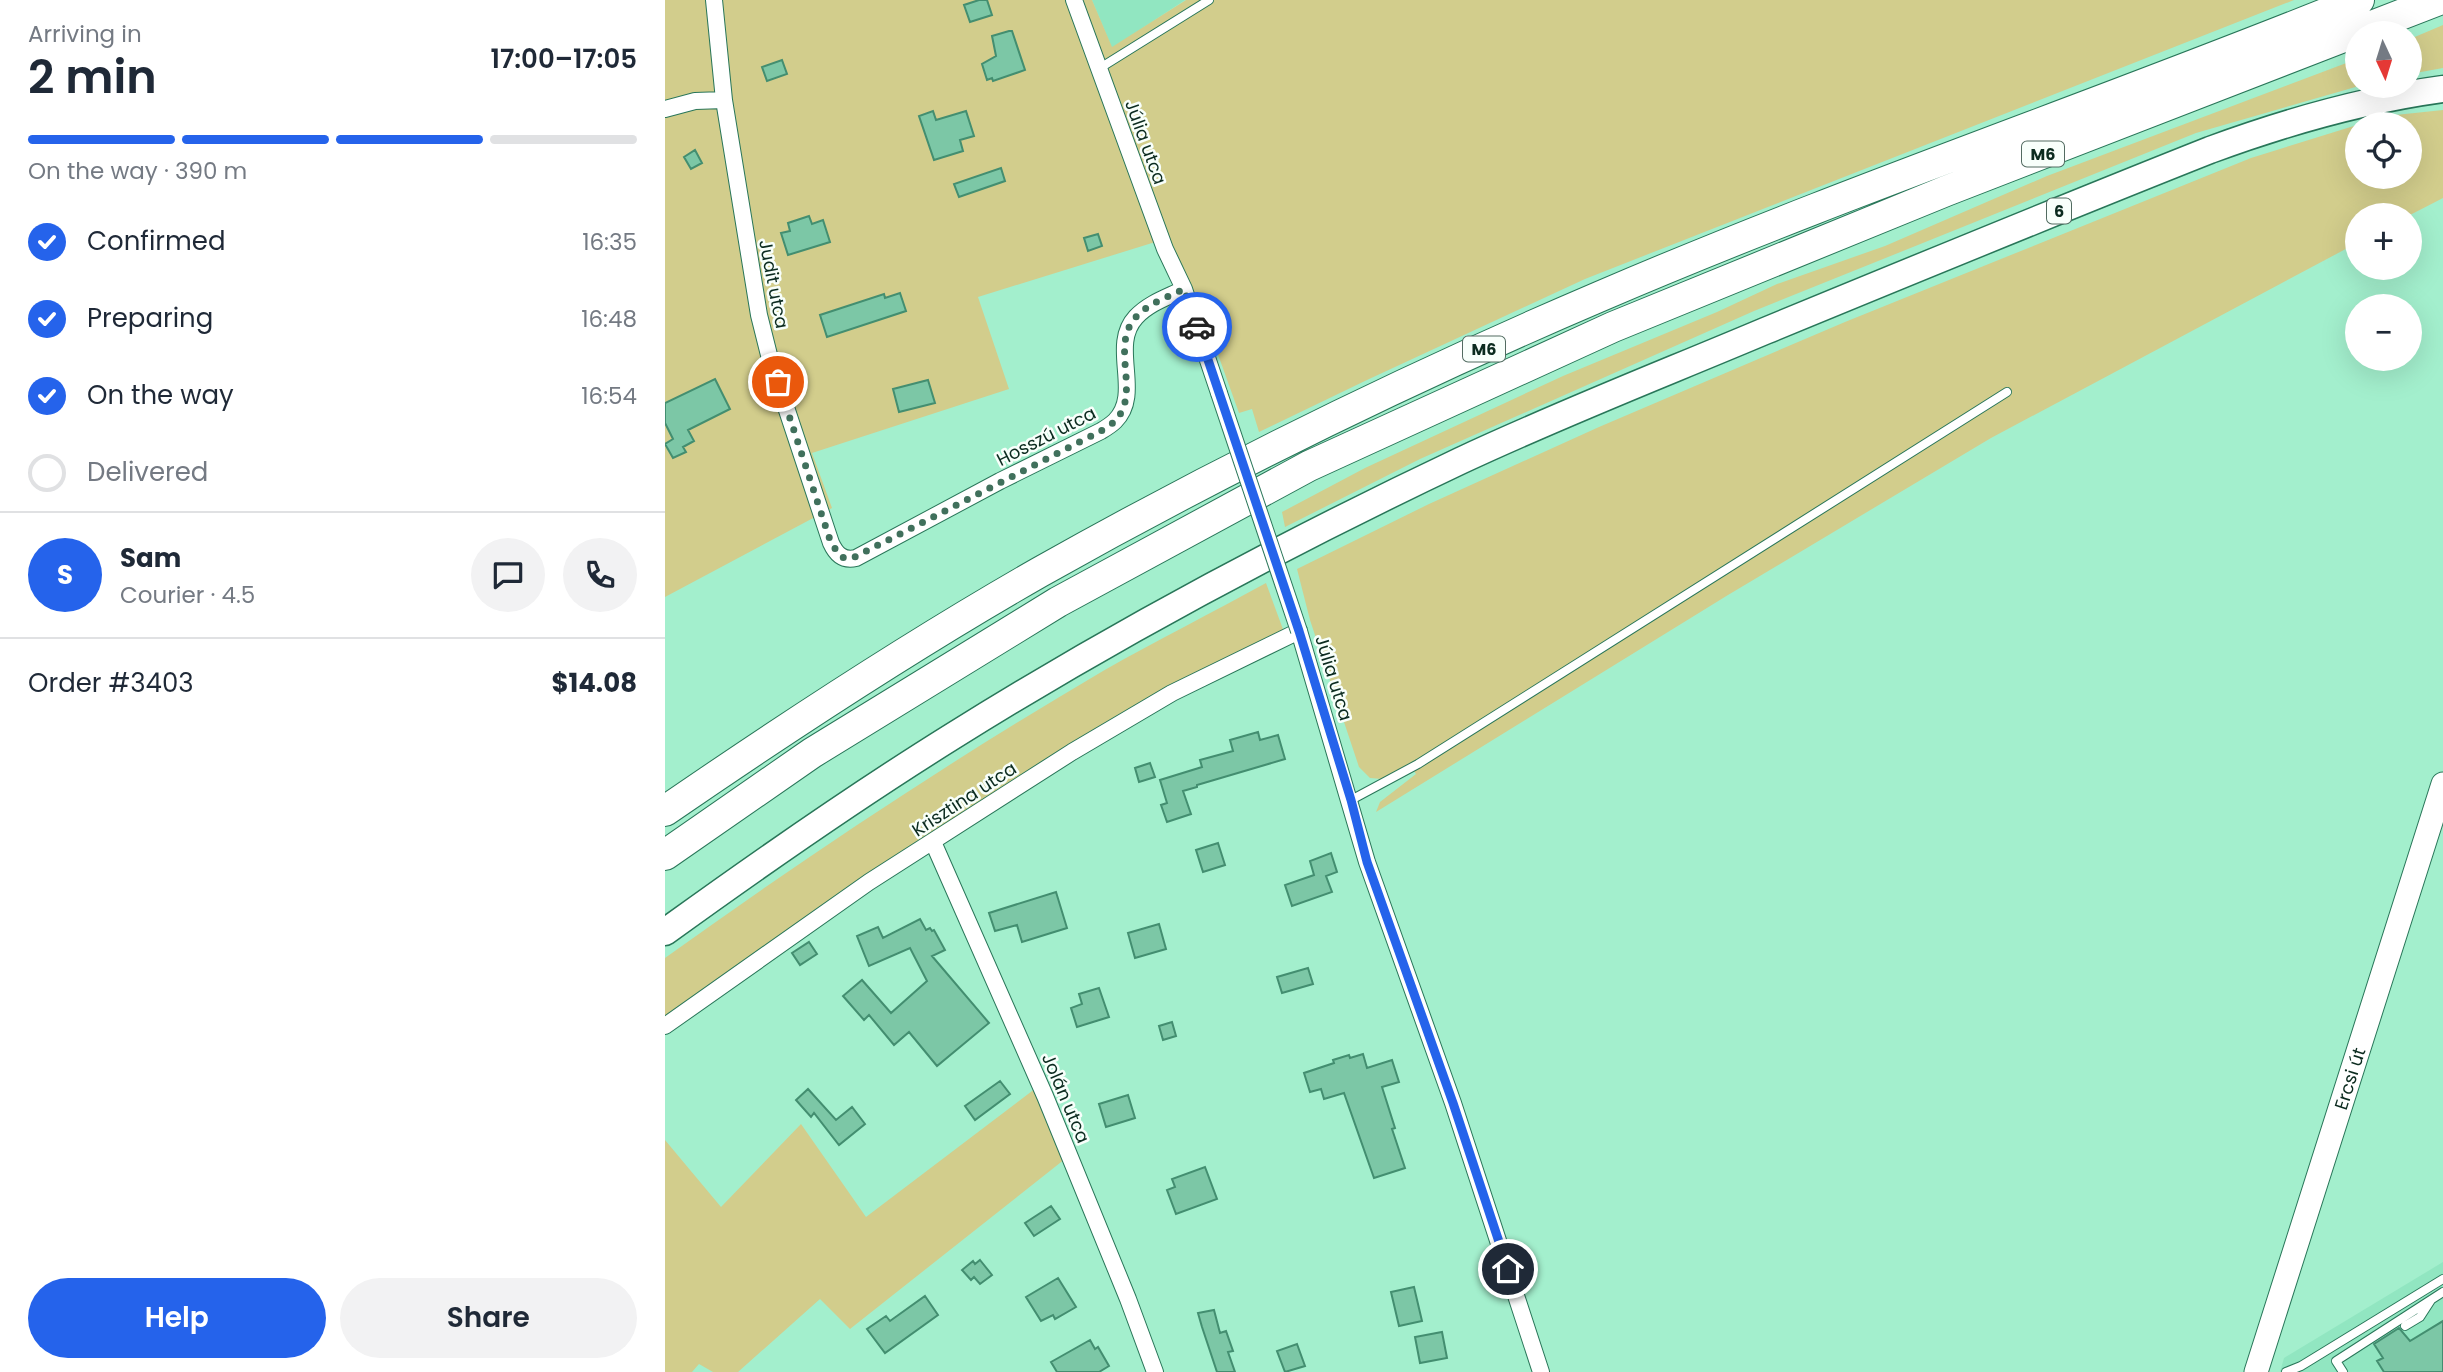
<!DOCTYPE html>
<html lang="en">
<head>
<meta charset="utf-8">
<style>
  body { margin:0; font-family:Poppins,sans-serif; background:#f2f2f3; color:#1f2937; height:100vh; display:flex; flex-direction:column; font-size:26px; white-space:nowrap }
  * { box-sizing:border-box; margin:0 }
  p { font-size:23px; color:#747a83 }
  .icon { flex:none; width:38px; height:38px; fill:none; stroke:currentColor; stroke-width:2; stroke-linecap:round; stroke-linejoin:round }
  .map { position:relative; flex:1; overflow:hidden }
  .details { display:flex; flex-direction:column; background:#fff; width:665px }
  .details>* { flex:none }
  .needle { width:46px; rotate:176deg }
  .fabs { position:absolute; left:1680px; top:21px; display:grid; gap:14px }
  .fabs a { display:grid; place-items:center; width:77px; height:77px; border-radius:50%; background:#fff; box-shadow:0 7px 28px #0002; font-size:35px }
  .pin { position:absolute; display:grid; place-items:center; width:60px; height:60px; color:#fff; margin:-30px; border:4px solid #fff; border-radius:50%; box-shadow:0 2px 7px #0007 }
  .courier { position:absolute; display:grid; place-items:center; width:70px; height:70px; margin:-35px; border:5px solid #2563eb; border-radius:50%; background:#fff; color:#222; box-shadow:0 2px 9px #0007 }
  .overview em { font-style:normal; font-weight:600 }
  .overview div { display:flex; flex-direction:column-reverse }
  .overview { display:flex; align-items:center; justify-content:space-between; height:119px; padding:0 28px }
  h1 { font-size:46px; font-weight:600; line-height:52px }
  .bar { display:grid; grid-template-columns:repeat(4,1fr); gap:10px 7px; align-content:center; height:84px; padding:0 28px }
  .bar i { height:9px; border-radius:5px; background:#e0e1e3 }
  .bar .on { background:#2563eb }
  .bar p { grid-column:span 4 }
  .line { display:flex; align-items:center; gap:18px; padding:0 28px; border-top:2px solid #e0e1e3 }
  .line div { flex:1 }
  .round { display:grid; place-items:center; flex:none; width:74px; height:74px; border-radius:37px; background:#f2f2f3 }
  ol { padding:0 28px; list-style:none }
  li { display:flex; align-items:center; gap:21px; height:77px }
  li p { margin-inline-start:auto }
  li .icon { padding:7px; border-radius:50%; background:#2563eb; color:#fff; stroke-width:4 }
  li:last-child { color:#747a83 }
  li i { width:38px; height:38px; border:4px solid #e0e1e3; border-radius:50% }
  .primary-button { display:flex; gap:14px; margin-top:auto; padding:14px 28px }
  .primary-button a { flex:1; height:80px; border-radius:42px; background:#2563eb; color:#fff; font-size:28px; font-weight:600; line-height:80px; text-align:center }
  .primary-button a+a { background:#f2f2f3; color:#1f2937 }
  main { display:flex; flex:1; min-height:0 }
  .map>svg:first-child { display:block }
</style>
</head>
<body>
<main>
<section class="details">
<div class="overview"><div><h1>2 min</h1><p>Arriving in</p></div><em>17:00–17:05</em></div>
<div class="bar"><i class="on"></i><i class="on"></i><i class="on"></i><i></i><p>On the way · 390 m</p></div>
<ol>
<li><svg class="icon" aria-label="check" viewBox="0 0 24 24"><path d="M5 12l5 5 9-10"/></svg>Confirmed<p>16:35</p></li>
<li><svg class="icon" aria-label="check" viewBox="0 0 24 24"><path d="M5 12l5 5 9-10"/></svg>Preparing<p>16:48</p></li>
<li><svg class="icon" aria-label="check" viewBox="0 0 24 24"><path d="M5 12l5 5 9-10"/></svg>On the way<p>16:54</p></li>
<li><i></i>Delivered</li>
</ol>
<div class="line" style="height:126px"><b class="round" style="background:#2563eb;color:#fff">S</b><div><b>Sam</b><p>Courier · 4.5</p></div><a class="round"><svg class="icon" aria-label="chat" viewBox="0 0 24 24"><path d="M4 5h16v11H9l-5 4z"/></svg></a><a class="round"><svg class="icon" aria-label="phone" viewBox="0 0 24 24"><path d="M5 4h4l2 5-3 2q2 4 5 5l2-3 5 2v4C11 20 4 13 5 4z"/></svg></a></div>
<div class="line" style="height:91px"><div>Order #3403</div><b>$14.08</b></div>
<div class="primary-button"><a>Help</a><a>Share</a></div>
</section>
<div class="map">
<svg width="1778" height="1372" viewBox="0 0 1778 1372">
  <rect width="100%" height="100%" fill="#a3efcd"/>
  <path fill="#91e6c1" d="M427,0H520L447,48Z
    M1778,1262V1372H1615L1619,1358Z"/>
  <path fill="#d2cd8c" d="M0,0H427L447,47L521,0H1629L920,279L702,380L594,432L587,409L574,413L536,307L500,239L313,297L344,389L147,453L167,508L0,597Z
    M1778,25V68L1745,74V39Z
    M1692,59L1694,86L1531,133L1089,311L755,459L620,527L617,512L700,468L898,376L1052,312L1112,284L1220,246L1382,176Z
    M1778,110V198L1745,215H1692V243L1326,438L1063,595L711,812L715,802L751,774L745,765L717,779L705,778L694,767L645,620L632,569L764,504L934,427L1180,322L1586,158L1692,125V177H1745V124H1693L1721,116Z
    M601,583L619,632L456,721L0,1026V958C142,856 288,759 438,671C492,640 547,613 601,583Z
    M371,1088L400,1159L185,1329L155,1299L73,1372H48L34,1364L27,1372H0V1140L56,1207L136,1124L201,1217Z"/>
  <path fill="#7cc7a6" stroke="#438e70" stroke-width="2" d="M314,0H322L327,15L305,22L299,5Z
    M344,31H347L360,70L328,81L327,78L322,80L317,64L331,56L327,36Z
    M117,60L122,74L102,81L97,67Z
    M268,111L271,120L301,111L309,136L295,140L298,151L269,160L254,116Z
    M30,150L37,163L26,169L19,157Z
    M336,168L340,181L294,197L289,184Z
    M144,216L147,224L158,220L165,242L123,255L116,233L125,231L123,223Z
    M433,234L437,246L423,251L419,238Z
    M235,293L241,311L162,337L155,315L219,294L220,298Z
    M50,379L65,409L23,430L29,441L18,447L21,452L8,458L0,444L8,439L0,423V403Z
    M263,380L270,403L234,412L228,389Z
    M593,732L595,740L613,735L620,759L532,785V787L518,791L526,814L502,822L496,805L502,803L495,780L537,767L535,760L568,751L565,740Z
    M485,763L490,777L474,782L470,768Z
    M553,843L560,865L538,872L531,850Z
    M666,853L672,872L661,876L667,892L627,906L620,885L649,875L645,861Z
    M391,892L402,928L357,942L352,925L330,931L324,913Z
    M255,919L261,930L265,928L267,931L269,930L280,950L267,956L324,1023L272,1066L244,1032L229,1045L204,1015L199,1020L178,996L197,980L226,1013L262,981L245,948L204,966L192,936L213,927L218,938Z
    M494,924L501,949L470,958L463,933Z
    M144,942L152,954L135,965L127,953Z
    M643,968L648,984L617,993L612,977Z
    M434,988L444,1017L412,1027L406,1008L417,1004L414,994Z
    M507,1022L511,1036L498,1040L494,1026Z
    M698,1054L702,1068L727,1060L734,1082L717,1087L730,1128L727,1129L740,1168L709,1178L679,1093L659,1099L656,1089L645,1092L639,1073L669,1063L668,1060L684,1055L685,1058Z
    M335,1081L345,1094L310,1120L300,1106Z
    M143,1089L171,1120L187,1107L200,1124L174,1145L149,1113L146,1117L131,1100Z
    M463,1095L470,1118L441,1127L434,1104Z
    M540,1167L552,1199L511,1214L502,1190L510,1187L507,1179Z
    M386,1206L395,1219L369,1236L360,1223Z
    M315,1260L327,1275L315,1284L309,1277L306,1280L297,1270L308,1261L310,1264Z
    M393,1278L411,1307L390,1319L388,1315L376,1321L361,1297Z
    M749,1287L757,1321L734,1326L726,1292Z
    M260,1296L273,1315L220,1353L202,1329L221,1316L225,1321Z
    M549,1310L555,1333L561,1331L568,1351L563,1352L570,1372H552L537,1327L533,1313Z
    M1778,1321V1372H1719L1712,1361L1718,1358L1709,1344L1734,1328L1745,1341Z
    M777,1332L782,1358L755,1363L750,1337Z
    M425,1340L430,1349L433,1347L444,1366L434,1372H392L386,1362Z
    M632,1344L640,1366L620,1372L612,1351Z"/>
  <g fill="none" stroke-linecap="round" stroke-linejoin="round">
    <defs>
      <path id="lane" d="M435,68L544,0
        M686,800L753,764L1342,392
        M1740,1326L1755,1317L1766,1300
        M1621,1372L1636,1366L1778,1279
        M1678,1372L1671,1361L1778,1292"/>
      <path id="street" d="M49,0L59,100L94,315L105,359L166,543C171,554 178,561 191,558L335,481L436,431C441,428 446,425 450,421C478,393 444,346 471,317C484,303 503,297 519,289
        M409,0L500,249L519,289L554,393
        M0,109L30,101L59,100
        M268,842L380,1096L463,1299L490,1372
        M0,1026L204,882L407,752L507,693L634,631L702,862L788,1103L876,1372"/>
      <g id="secondary">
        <path id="s1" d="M1591,1372L1778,784"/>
      </g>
      <path id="primary" d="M0,932C94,864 190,797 288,736C451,634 622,543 795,461C895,414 998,374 1100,331C1248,270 1396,209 1545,150C1621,122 1697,100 1778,89"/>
      <path id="highway" d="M0,811C122,727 247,645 375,572C556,470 744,378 936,296C1185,189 1443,102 1694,0
        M0,855L147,753L393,602L644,466L948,327L1281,191L1774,0"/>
    </defs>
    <use href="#lane" stroke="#297659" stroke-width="10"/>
    <use href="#street" stroke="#297659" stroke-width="18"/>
    <use href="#secondary" stroke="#297659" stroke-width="25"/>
    <use href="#primary" stroke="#297659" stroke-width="29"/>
    <use href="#highway" stroke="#297659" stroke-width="32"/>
    <use href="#lane" stroke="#fff" stroke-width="8"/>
    <use href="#street" stroke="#fff" stroke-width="16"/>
    <use href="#secondary" stroke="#fff" stroke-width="23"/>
    <use href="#primary" stroke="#fff" stroke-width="26"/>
    <use href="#highway" stroke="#fff" stroke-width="30"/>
    <defs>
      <path id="street-bridge" d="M554,393L634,631"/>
    </defs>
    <use href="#street-bridge" stroke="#297659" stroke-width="18" stroke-linecap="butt"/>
    <use href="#street-bridge" stroke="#fff" stroke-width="16"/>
  </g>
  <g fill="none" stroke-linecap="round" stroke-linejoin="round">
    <path stroke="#40705c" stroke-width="7" stroke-dasharray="0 12.6" d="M113,382L166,543L176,557L186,559L436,431C440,428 446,425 450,421C477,393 444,346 471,317C484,303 503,297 519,289L532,327"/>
    <path stroke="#2563eb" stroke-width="9" d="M532,327L634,631L686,800L702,862L788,1103L843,1269"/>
  </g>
  <g text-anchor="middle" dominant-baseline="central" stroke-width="5" stroke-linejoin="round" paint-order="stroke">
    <g fill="#f8fffb" stroke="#526b61" stroke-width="2">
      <rect x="1357" y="141.5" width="42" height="25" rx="5"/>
      <rect x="1382" y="198.5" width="24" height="25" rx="5"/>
      <rect x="798" y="336.5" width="42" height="25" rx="5"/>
    </g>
    <g font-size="16" font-weight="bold" fill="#0b2b1f">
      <text x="1378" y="154">M6</text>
      <text x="1394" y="211">6</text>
      <text x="819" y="349">M6</text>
    </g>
    <g font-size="18" fill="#0b2b1f" stroke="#f8fffb">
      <text transform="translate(481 142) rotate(70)">Júlia utca</text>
      <text transform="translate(109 284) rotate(79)">Judit utca</text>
      <text transform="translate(381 436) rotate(-27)">Hosszú utca</text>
      <text transform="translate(669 678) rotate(73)">Júlia utca</text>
      <text transform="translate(299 799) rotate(-33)">Krisztina utca</text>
      <text stroke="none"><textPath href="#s1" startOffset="308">Ercsi út</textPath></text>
      <text transform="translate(401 1098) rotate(67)">Jolán utca</text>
    </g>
  </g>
</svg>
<div class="fabs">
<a><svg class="needle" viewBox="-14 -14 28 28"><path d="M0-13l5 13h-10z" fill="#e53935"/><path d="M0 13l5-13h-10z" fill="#747a83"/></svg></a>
<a><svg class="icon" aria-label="locate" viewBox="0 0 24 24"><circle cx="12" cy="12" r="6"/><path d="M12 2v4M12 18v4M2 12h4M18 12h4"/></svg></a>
<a>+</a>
<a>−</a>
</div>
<div class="pin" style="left:113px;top:382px;background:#ea580c"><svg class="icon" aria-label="bag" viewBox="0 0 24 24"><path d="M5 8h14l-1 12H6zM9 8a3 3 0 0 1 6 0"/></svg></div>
<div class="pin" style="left:843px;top:1269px;background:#1f2937"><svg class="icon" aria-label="home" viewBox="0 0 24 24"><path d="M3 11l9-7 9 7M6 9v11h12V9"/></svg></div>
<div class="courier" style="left:532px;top:327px"><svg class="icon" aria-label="car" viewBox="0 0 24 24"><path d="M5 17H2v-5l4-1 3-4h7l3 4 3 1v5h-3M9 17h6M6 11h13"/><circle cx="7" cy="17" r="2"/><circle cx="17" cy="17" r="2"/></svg></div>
</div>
</main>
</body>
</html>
